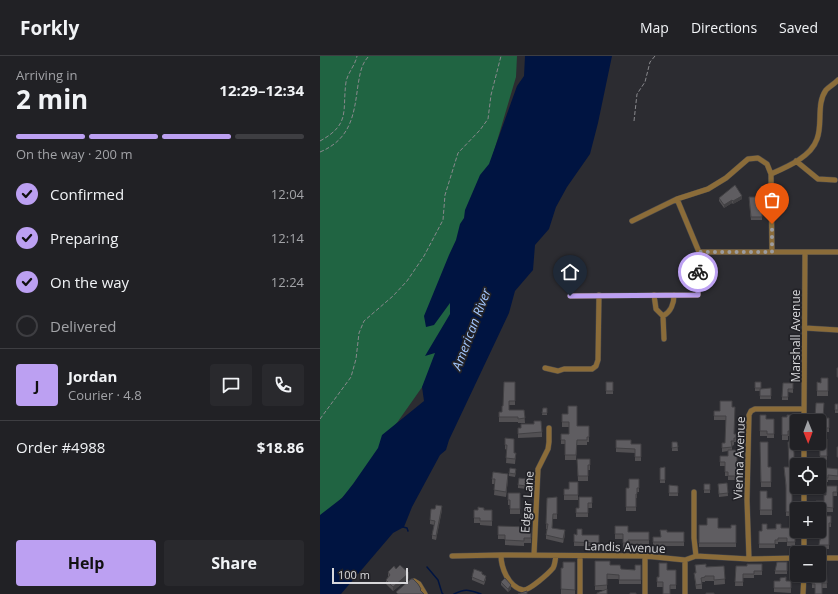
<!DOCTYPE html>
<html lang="en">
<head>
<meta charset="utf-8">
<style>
  body { margin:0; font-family:"Open Sans",sans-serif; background:#29292d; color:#f1f3f6; height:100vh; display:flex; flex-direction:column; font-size:15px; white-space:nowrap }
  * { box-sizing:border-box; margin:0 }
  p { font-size:13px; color:#a2a3a7 }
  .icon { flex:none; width:22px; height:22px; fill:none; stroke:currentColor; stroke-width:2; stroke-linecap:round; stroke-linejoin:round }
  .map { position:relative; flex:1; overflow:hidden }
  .sheet { display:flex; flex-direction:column; background:#212125; width:320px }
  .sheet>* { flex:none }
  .needle { width:26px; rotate:179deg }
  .tools { position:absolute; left:470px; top:358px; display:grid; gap:8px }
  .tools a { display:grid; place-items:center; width:36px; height:36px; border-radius:4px; background:#212125; box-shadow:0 1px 3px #0004,0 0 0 1px #3e3e42; font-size:20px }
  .scale { position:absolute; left:12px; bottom:10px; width:76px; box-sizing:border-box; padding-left:4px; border:2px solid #d8d8db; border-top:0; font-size:11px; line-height:14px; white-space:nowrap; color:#d8d8db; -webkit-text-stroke:3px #222227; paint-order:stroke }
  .pin { position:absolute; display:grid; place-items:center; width:34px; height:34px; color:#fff; margin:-41px -17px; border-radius:50% 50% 50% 0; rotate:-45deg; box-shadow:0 0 4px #0007 }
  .pin .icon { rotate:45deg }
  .courier { position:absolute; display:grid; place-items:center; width:40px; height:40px; margin:-20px; border:3px solid #bca0f2; border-radius:50%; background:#fff; color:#222; box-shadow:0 1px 5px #0007 }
  .head em { font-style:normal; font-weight:700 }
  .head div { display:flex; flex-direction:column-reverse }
  .head { display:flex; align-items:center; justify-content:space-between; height:68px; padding:0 16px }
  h1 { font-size:26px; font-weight:700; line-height:30px }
  .bar { display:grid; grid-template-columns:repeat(4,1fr); gap:6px 4px; align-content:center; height:48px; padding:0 16px }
  .bar i { height:5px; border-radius:3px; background:#3e3e42 }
  .bar .on { background:#bca0f2 }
  .bar p { grid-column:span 4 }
  .line { display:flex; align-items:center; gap:10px; padding:0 16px; border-top:1px solid #3e3e42 }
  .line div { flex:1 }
  .round { display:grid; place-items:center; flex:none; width:42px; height:42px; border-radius:4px; background:#29292d }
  ol { padding:0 16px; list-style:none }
  li { display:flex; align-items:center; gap:12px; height:44px }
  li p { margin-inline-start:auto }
  li .icon { padding:4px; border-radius:50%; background:#bca0f2; color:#111; stroke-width:4 }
  li:last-child { color:#a2a3a7 }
  li i { width:22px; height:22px; border:2px solid #3e3e42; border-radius:50% }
  .action { display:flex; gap:8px; margin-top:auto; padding:8px 16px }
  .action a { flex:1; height:46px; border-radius:4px; background:#bca0f2; color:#111; font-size:16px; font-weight:700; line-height:46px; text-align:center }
  .action a+a { background:#29292d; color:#f1f3f6 }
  header { display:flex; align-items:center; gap:24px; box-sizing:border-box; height:56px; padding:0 20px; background:#212125; border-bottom:1px solid #3e3e42 }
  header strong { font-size:19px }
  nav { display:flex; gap:22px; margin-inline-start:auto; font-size:14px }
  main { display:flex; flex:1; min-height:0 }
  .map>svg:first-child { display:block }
</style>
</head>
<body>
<header>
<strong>Forkly</strong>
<nav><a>Map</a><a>Directions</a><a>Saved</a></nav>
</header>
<main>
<section class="sheet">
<div class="head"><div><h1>2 min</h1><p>Arriving in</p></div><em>12:29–12:34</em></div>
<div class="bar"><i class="on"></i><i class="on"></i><i class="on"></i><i></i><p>On the way · 200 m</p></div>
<ol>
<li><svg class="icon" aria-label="check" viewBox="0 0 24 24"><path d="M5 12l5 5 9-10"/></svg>Confirmed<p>12:04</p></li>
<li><svg class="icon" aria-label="check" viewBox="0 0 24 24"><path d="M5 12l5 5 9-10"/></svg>Preparing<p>12:14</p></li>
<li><svg class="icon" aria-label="check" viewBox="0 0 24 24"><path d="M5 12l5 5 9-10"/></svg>On the way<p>12:24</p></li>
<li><i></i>Delivered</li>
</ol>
<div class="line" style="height:72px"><b class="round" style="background:#bca0f2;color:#111">J</b><div><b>Jordan</b><p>Courier · 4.8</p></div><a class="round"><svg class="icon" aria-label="chat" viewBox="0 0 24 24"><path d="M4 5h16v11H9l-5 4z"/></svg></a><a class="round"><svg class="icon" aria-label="phone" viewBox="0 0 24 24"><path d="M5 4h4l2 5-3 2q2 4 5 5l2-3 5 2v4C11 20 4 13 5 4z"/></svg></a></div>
<div class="line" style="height:52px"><div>Order #4988</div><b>$18.86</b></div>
<div class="action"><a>Help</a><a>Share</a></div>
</section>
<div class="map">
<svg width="518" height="538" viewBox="0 0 518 538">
  <rect width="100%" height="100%" fill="#2c2c31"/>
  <path fill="#206442" d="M0,0H197L196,21L164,129L147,227L112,317L29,435L0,463Z"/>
  <path fill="#001441" d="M205,0H292L278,67L270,98L247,131L236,151L229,173L215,189L213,214L195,235L189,257L129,384L126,394L120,399L92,451L84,471L73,477L21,538H0V459L22,442L33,428L58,392L62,379L104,345L102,331L115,297L105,300L130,258V247L114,269L106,271L104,260L129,199L136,184L140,168L144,162L145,154L160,119L169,108L197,30L204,20Z"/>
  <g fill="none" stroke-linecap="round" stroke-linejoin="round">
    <path stroke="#001441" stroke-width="1.5" d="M83,471L87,472L88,475
      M107,511L118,524L122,537L123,538
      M134,538C146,532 149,534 161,538"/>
    <defs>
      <path id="minor" d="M476,105L498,123L515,124
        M451,118C467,111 491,101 497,83C503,68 496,48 506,34C509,31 514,28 518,24
        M312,165L357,143L388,133L406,122L428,103L438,102L447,108L451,118L452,196
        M379,196H518
        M334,239L336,253L343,260C351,256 354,247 354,239
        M250,240L378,239L379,196L357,143
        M343,260L344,283
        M485,272L518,274
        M225,312L238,315L244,313H272L276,310L278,304L279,239
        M484,365L485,196
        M484,409V387
        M374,436V482L376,500
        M484,453V431
        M484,497V475
        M181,499C181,511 188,531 203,534C209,535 229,517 233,512C235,509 235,504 236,500
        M214,499L218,413L228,393L229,386V372
        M132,500L181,499L325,500L365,504L376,500L429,503L477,502
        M260,500V538
        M499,502H518
        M429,503L427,444L429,359L431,355L435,353H484
        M91,526L94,525L99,528L105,538
        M325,538V500
        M365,538V504
        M483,538L484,519"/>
    </defs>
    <use href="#minor" stroke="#48484c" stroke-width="6"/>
    <path stroke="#89898d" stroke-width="1" stroke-dasharray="4 2" stroke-linecap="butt" d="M314,65L317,38L325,26L330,6L335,0
      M0,85C31,68 22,55 26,26C28,16 35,10 37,0
      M0,96C31,83 34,59 38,29C40,18 41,8 49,0
      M0,363L31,321L36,303L39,277L44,265L73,240L87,225L104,200L123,164L125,139L138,97L160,74L168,63L171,39L181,0"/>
    <use href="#minor" stroke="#8b6c39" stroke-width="5"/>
  </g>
  <path fill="#525053" d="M399,142L422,143L413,148L412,147L404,152L399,145Z
    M429,144L437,146L439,155H442V164H431Z
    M508,322V340H497V326L501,327Z
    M195,326V349H189V354H204L205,367H198V366H179V356H182Z
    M286,326H293V338H286Z
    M435,326L441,333L451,332V343H440V335H435Z
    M473,327V337L468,336V344H462V341Z
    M400,345L414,378H416V386H414V389L412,390V394H417V424H408V420H405V410H400V400H408V395L402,396V387H405L406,364H394V355H400Z
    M504,347L503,362H509V376H503V383H507V404H500L499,365H495V360Z
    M515,348H518V357H515Z
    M223,352H227V359H222Z
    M242,358L257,370H269V386H267V389H257L256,404H245V388H241V378H249V371H242Z
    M440,359L446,363H454V382H447V380H440Z
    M474,359L475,379L468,380V384H462V361H467Z
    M214,368L222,376V381L198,382V372H201Z
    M185,382L194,397H196L195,408L186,407L187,394L185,393Z
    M296,384L311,388H321V405H315V397L296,396Z
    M352,386H357L358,395H352Z
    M440,386L448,411H451V431H441Z
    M474,397V433H472V460H466V433L464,411H469Z
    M257,403H270V414H268V425H258Z
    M345,411V427H340V412Z
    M499,411L518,413V424H508V426H501V435H495V431H499Z
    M196,416L195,421L189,420V417Z
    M172,423H188L186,441L174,439L175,428H172Z
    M319,423V436H317V442H316V455H306V432H309Z
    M208,426L207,433L198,432V429Z
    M258,426V444H244V433H249Z
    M407,427L408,440L399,441L398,428Z
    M384,428H390V437H384Z
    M349,429L358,430V440H349Z
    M517,430V440H513V456H505V460H511V471H509V493H499L500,483H501V471H500V456H499V453H496V445H504L506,439Z
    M440,435L447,442H452V459H440Z
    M188,437H200V458H190V449H188Z
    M237,441V463H233L232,472L245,479L243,487L226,483V479L227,473H226L227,442Z
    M272,441V452H268V461H256V452H259Z
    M122,454L116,484L112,483V479L114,469L110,468V464Z
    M154,454H172V470L160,469V467H154Z
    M379,469L398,472H411L416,469V491H379Z
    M178,470L211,471V487H204V490L185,489V483H178Z
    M295,470L308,476H329V488H308V492H303V483H295Z
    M461,472H475V490H467V486H458V488H455V492H439V475H442L447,473Z
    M347,476H364V490H333V481H340Z
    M254,478L262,479H279V490H254Z
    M275,505L290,509L301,513L315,514L321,509V528H299V523H287V538L286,534H275Z
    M255,506V538H241V512H243Z
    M467,506V518H455V515Z
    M506,507L507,532H492V520H495Z
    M442,508V519H434V522H423V530H415L416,510H427Z
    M404,510L405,528L394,529V525H385V526H382V533H376L374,517H375L386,511Z
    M76,513L89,522L73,535L66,528V524L68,521V516Z
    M347,514H356V533H350L343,531H337V521H339Z
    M162,519L166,523L164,529L152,524V521Z
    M454,525H471V537L454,536Z
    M181,526L191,533L188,536L181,529Z"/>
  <path fill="#424144" d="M422,140V143L413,148V145Z
    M412,144V147L404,152V149Z
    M188,418V423L186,441V436Z
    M122,450V454L116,484V480Z
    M245,474V479L243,487V483Z
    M89,517V522L73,535V531Z
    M191,529V533L188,536V533Z"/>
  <path fill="#5f5d61" stroke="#424144" d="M415,129L422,140L413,145L412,144L404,149L399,142Z
    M429,141H437V146H439V155H442V161H431Z
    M517,312H518V321H517Z
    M501,322H508V335H497V326L501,327Z
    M184,326H195V345H189V354H204L205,362L198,363V361H179V356H182V350H183Z
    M286,326H293V335H286Z
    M435,326H441V332H435Z
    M463,327H473V333H468V341H462Z
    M451,332V340H440V333Z
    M400,345H412V351H415L414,378H416V382H414V385H411L412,391L402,392V387H405L406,360H394V355H400Z
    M496,347H504L503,362H509V372H503V383H507V400H500L499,365H497V360H495Z
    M515,348H518V354H515Z
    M248,350H257V370H269V381H267V384H257L256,399H245V384H241V378H249V366H242V358H248Z
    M223,352H227V357H222Z
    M440,359H446V363H454V378H447V375H440Z
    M467,359H474L475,375H468V379H462V361H467Z
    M214,365H221L222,376L198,378V372H201V368H214Z
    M185,382L194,383V397H196L195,403L186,402L187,389H185Z
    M296,384H311V388H321V401H315V393L296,392Z
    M473,385L474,397V429H472V456H466V429L464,411H469L468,386Z
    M352,386H357L358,391L352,392Z
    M440,386H448V411H451V426H441Z
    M517,391H518V401H517Z
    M408,394H417V420H408V416H405V406H400V400H408Z
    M257,403H270V409H268V420H258Z
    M345,411V424H340V412Z
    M499,411L518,413V420L508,419V422L501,421V431H499Z
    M190,412L196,413L195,418L189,417Z
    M173,416L188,418L186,436L174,434L175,423H172Z
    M199,422L208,423L207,430L198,429Z
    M309,423H319V432H317V438H316V451H306V432H309Z
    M249,426H258V439H244V433H249Z
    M407,427L408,437L399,438L398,428Z
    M384,428H390V434H384Z
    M349,429L358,430V437H349Z
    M506,430H517V436H513V452L505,451V460H511V467H509V489H499L500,483H501V467H500V451H496V445H504V439H506Z
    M440,435H447V442H452V454H440Z
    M188,437H200V453H190V444H188Z
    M237,441V458H233L232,472L245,474L243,483L226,479L228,468H226L227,442Z
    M259,441H272V447H268V457H256V452H259Z
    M116,449L122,450L116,480L112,479L115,465L110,464L111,453H115Z
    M158,451L164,452V454H172V465H160V462H154V454H158Z
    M387,462H398V472H411V469H416V487H379V469H387Z
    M442,468H447V473H456V468H461V472H475V486H467V482H458V484H455V488H439V475H442Z
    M178,470L211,471V482H204V485L185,484V479H178Z
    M295,470H308V476H329V484H308V487H303V478H295Z
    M257,473H262V479H279V487L254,486V478L257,479Z
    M340,474H347V476H364V486H333V481H341Z
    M275,505H290V509H300L301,513L315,514V509H321V524H299V519L287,518V529L275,530Z
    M243,506H255V534L241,533V512H243Z
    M457,506H467V515H455Z
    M339,507H347V514H356V529H350V538H343V526H337V521H339Z
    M499,507H506L507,527H502V538H495V528H492V520L499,519Z
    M386,508V511L404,510L405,523L394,524V520H385V521L381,522L382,528L376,529L374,517H376L375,509Z
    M427,508H442V515H434V518H423V526H415L416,510H427Z
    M80,509L89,517L73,531L66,524L70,519L68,516L74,510L76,513Z
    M154,513L162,516V518L166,520L164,526L152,521Z
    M466,521V525H471V532H454V525H460V522Z
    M185,522L191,529L188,533L181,526Z
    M91,523H93L98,528L101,533L100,534L104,538H78L76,536Z
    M287,533V538H277V537Z
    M207,535V538H198Z
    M310,537H316V538H310Z
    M386,537H394V538H386Z"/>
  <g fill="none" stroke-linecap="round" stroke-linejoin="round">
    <path stroke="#9c9ca0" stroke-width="4" stroke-dasharray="0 7.2" d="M378,216L379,196H452V168"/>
    <path stroke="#bca0f2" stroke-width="5" d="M250,240L378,239V216"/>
  </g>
  <g text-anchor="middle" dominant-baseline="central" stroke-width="3.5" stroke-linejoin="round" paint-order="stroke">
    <g font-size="12" fill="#d8d8db" stroke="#222227">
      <text transform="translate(475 280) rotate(-90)">Marshall Avenue</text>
      <text transform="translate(419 402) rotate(-88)">Vienna Avenue</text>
      <text transform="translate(207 446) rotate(-86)">Edgar Lane</text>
      <text transform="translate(305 491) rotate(2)">Landis Avenue</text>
    </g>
    <g font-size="13" font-style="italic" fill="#a2c6fd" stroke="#222227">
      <text transform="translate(151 273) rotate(-69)">American River</text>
    </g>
  </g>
</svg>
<div class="tools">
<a><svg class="needle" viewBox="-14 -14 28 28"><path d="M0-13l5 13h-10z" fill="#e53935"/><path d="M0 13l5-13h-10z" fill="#a2a3a7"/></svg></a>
<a><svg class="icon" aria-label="locate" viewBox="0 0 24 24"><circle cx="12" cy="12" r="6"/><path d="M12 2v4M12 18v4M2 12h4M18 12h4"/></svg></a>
<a>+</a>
<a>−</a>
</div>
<div class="scale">100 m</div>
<div class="pin" style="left:452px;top:168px;background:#ea580c"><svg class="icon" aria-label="bag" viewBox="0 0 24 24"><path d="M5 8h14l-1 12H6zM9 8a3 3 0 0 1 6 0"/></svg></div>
<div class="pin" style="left:250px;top:240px;background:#1f2937"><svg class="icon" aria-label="home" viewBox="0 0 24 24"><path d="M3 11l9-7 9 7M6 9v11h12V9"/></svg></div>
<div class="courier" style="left:378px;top:216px"><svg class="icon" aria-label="bike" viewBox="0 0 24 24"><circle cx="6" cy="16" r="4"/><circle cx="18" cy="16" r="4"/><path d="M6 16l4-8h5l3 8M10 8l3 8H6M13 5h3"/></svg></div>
</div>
</main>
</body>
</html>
